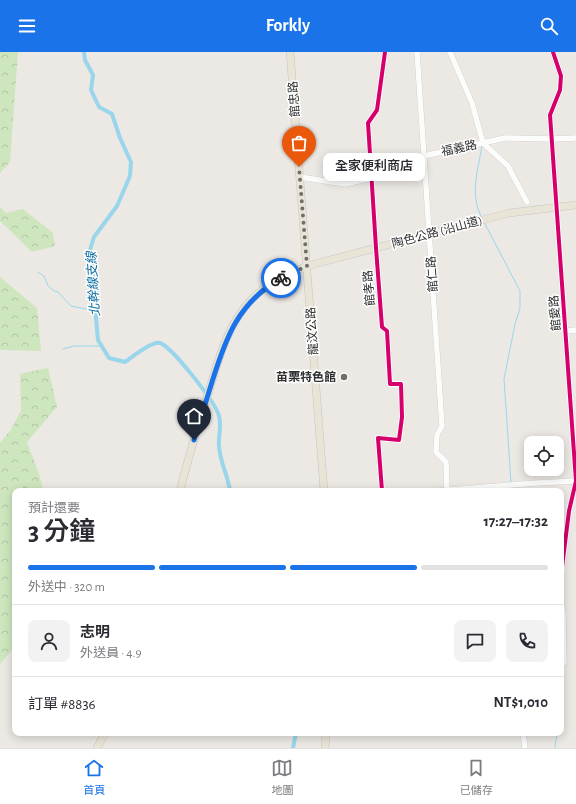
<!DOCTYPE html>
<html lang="zh-TW">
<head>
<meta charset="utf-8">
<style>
  body { margin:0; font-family:"Alegreya Sans","Noto Sans TC",sans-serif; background:#f2f2f3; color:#2b2b33; height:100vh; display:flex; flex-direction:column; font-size:15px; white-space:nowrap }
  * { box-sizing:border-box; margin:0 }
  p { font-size:13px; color:#7c7c81 }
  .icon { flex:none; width:22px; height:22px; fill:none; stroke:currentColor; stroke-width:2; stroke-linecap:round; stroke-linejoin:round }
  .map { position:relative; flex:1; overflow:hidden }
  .drawer { position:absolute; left:12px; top:436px; width:552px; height:248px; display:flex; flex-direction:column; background:#fff; border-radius:8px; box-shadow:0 2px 10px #0003 }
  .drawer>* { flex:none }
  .fabs { position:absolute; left:524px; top:384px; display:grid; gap:8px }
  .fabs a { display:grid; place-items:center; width:40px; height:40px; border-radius:8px; background:#fff; box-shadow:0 2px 10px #0003; font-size:20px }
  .pin { position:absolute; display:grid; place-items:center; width:34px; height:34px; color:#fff; margin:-41px -17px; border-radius:50% 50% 50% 0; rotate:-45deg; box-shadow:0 0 4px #0007 }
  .pin .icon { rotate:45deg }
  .courier { position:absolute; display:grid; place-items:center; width:40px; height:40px; margin:-20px; border:3px solid #1a73e8; border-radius:50%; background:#fff; color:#222; box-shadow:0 1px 5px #0007 }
  .bubble { position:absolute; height:28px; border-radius:8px; background:#fff; box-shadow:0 2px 10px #0003; font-size:13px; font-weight:600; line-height:28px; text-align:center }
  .summary em { font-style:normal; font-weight:600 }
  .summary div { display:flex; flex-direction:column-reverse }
  .summary { display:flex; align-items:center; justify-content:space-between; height:68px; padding:0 16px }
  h1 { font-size:26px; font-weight:600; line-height:30px }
  .bar { display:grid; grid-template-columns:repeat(4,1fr); gap:6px 4px; align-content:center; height:48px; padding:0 16px }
  .bar i { height:5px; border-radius:3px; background:#e1e1e2 }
  .bar .selected { background:#1a73e8 }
  .bar p { grid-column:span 4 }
  .line { display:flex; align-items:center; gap:10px; padding:0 16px; border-top:1px solid #e1e1e2 }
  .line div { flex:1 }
  .round { display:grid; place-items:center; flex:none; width:42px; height:42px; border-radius:8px; background:#f2f2f3 }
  header { display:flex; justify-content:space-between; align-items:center; height:52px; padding:0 16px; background:#1a73e8; color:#fff; font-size:18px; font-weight:600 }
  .dock { display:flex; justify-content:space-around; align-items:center; height:56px; border-top:1px solid #e1e1e2; background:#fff; font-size:11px; color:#7c7c81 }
  .dock a { display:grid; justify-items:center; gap:2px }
  .dock .selected { color:#1a73e8 }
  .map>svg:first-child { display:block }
</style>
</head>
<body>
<header><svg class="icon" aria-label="menu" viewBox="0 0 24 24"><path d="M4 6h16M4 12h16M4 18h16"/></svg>Forkly<svg class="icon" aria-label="search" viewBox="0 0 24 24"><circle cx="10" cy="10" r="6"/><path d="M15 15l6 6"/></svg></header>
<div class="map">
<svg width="576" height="696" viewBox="0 0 576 696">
  <defs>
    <pattern id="forest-crowns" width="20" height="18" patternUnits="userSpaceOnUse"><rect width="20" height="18" fill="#cee6be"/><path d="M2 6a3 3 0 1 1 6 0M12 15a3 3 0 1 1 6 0" fill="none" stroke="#b1c6a4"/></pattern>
  </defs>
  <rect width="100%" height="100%" fill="#ece8e4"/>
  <path fill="url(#forest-crowns)" d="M0,0H18L10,110L0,121Z
    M0,155L6,161L23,157L53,181L55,194L32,200L0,169Z
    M0,225L37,256L41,299L0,298Z
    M48,316L57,355L27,390L40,425L43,439H15V589L13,597L0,612V391L10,379L21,359L20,322Z"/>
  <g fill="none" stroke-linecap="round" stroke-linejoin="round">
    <path stroke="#99d6ec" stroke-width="1" d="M482,94C478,119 469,142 482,166
      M484,170L520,239V256L515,272L504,327L511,430
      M38,220L44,224L48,234L54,239L58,240L71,254L96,259
      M63,297L74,294H102
      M511,435L512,439
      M555,696L556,686L559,681"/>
    <path stroke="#99d6ec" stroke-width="4" d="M84,0L85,8L93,23L91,38L99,55L112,62L120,86L131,110L130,124L117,154L94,185L90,198L97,235L95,255L98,288L109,306L125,310C132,305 152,289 160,291C172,295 216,351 219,364C222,375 218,384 219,394C220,410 228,424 230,439
      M293,696L296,681"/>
    <defs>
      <path id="minor" d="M417,0L442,374L437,383L436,400L446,410L447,439
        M450,0L472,51L483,91L508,114L527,150
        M553,0L561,24L560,38L550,63L576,429L569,459L561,523
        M300,125L345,132L372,126L424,104L505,86L552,87L576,86
        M566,279L576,278
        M382,439L378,386L399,388L402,365L401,332H390L387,279L382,275L376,196L368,71L377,58L385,0
        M437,439L536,431L576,429
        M561,547L563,562L564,611H561
        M523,681L525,696"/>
      <path id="major" d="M290,0L324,439
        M180,439C188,406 198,374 208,342C218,310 226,275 250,249C266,232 286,223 307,214L509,161L576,153
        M97,696L105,681
        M325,696L326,681"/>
    </defs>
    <use href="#minor" stroke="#c5c4c5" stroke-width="6"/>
    <use href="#major" stroke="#c6c5c4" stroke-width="8"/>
    <use href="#minor" stroke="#fcfcfb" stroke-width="5.5"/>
    <use href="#major" stroke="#e8e4d6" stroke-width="7"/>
    <defs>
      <path id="cycleway" d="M553,0L561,24L560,38L550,63L576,429L569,459L561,523
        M382,439L378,386L399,388L402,365L401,332H390L387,279L382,275L376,196L368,71L377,58L385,0"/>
    </defs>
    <use href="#cycleway" stroke="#fff" stroke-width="6"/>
    <use href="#cycleway" stroke="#d6006c" stroke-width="4"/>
  </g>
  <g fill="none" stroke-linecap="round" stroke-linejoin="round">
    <path stroke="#706f6e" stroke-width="4" stroke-dasharray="0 7.2" d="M281,226L307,214L299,115"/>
    <path stroke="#1a73e8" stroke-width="5" d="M194,388C200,369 206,349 212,330C226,285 238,251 281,226"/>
  </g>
  <circle fill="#706f6e" stroke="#fff" stroke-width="1.5" cx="344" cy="325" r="4"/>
  <g text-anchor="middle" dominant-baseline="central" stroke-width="3" stroke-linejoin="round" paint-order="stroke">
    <g font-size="12" fill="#2e2e2e" stroke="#fff">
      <text transform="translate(294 47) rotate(-94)">館忠路</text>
      <text transform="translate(459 96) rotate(-12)">福義路</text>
      <text transform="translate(437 180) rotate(-15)">陶色公路 (沿山道)</text>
      <text transform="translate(432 222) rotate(-94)">館仁路</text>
      <text transform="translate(369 236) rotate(-95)">館孝路</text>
      <text transform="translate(555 261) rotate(-95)">館愛路</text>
      <text transform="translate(312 279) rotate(-94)">龍汶公路</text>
    </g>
    <g font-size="12" font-weight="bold" fill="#2e2e2e" stroke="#fff" text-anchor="end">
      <text x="336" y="325">苗栗特色館</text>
    </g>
    <g font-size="13" font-style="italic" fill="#0d6fa3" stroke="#fff">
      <text transform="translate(94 232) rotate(-94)">北幹線支線</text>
    </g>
  </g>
</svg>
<div class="fabs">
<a><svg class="icon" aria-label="locate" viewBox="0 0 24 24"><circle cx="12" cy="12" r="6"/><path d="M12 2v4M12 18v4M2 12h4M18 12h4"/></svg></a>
</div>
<div class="pin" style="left:299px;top:115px;background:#ea580c"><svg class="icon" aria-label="bag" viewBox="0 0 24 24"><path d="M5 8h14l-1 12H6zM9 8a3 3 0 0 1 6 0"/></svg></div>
<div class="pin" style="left:194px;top:388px;background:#1f2937"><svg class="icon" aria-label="home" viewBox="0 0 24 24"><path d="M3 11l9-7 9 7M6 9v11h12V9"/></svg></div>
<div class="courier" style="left:281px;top:226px"><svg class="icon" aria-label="bike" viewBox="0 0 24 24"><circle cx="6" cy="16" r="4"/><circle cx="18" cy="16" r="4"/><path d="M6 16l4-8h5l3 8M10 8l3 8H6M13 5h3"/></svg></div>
<div class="bubble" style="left:323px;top:101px;width:102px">全家便利商店</div>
<section class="drawer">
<div class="summary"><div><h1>3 分鐘</h1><p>預計還要</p></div><em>17:27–17:32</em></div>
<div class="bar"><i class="selected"></i><i class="selected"></i><i class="selected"></i><i></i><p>外送中 · 320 m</p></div>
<div class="line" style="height:72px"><a class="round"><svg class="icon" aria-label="person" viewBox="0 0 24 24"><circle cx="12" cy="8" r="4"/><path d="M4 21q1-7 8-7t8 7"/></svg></a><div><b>志明</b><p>外送員 · 4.9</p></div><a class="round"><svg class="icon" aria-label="chat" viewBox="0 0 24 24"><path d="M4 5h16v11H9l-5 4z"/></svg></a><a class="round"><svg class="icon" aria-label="phone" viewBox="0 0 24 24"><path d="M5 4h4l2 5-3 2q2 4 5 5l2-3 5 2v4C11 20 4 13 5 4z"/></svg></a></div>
<div class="line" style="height:52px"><div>訂單 #8836</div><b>NT$1,010</b></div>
</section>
</div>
<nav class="dock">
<a class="selected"><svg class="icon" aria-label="home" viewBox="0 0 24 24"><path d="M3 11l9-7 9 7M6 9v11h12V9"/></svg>首頁</a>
<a><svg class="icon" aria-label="map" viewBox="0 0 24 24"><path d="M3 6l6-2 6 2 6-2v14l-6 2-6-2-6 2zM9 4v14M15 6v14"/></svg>地圖</a>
<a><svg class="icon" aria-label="saved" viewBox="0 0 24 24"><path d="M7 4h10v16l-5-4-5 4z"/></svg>已儲存</a>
</nav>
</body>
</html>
